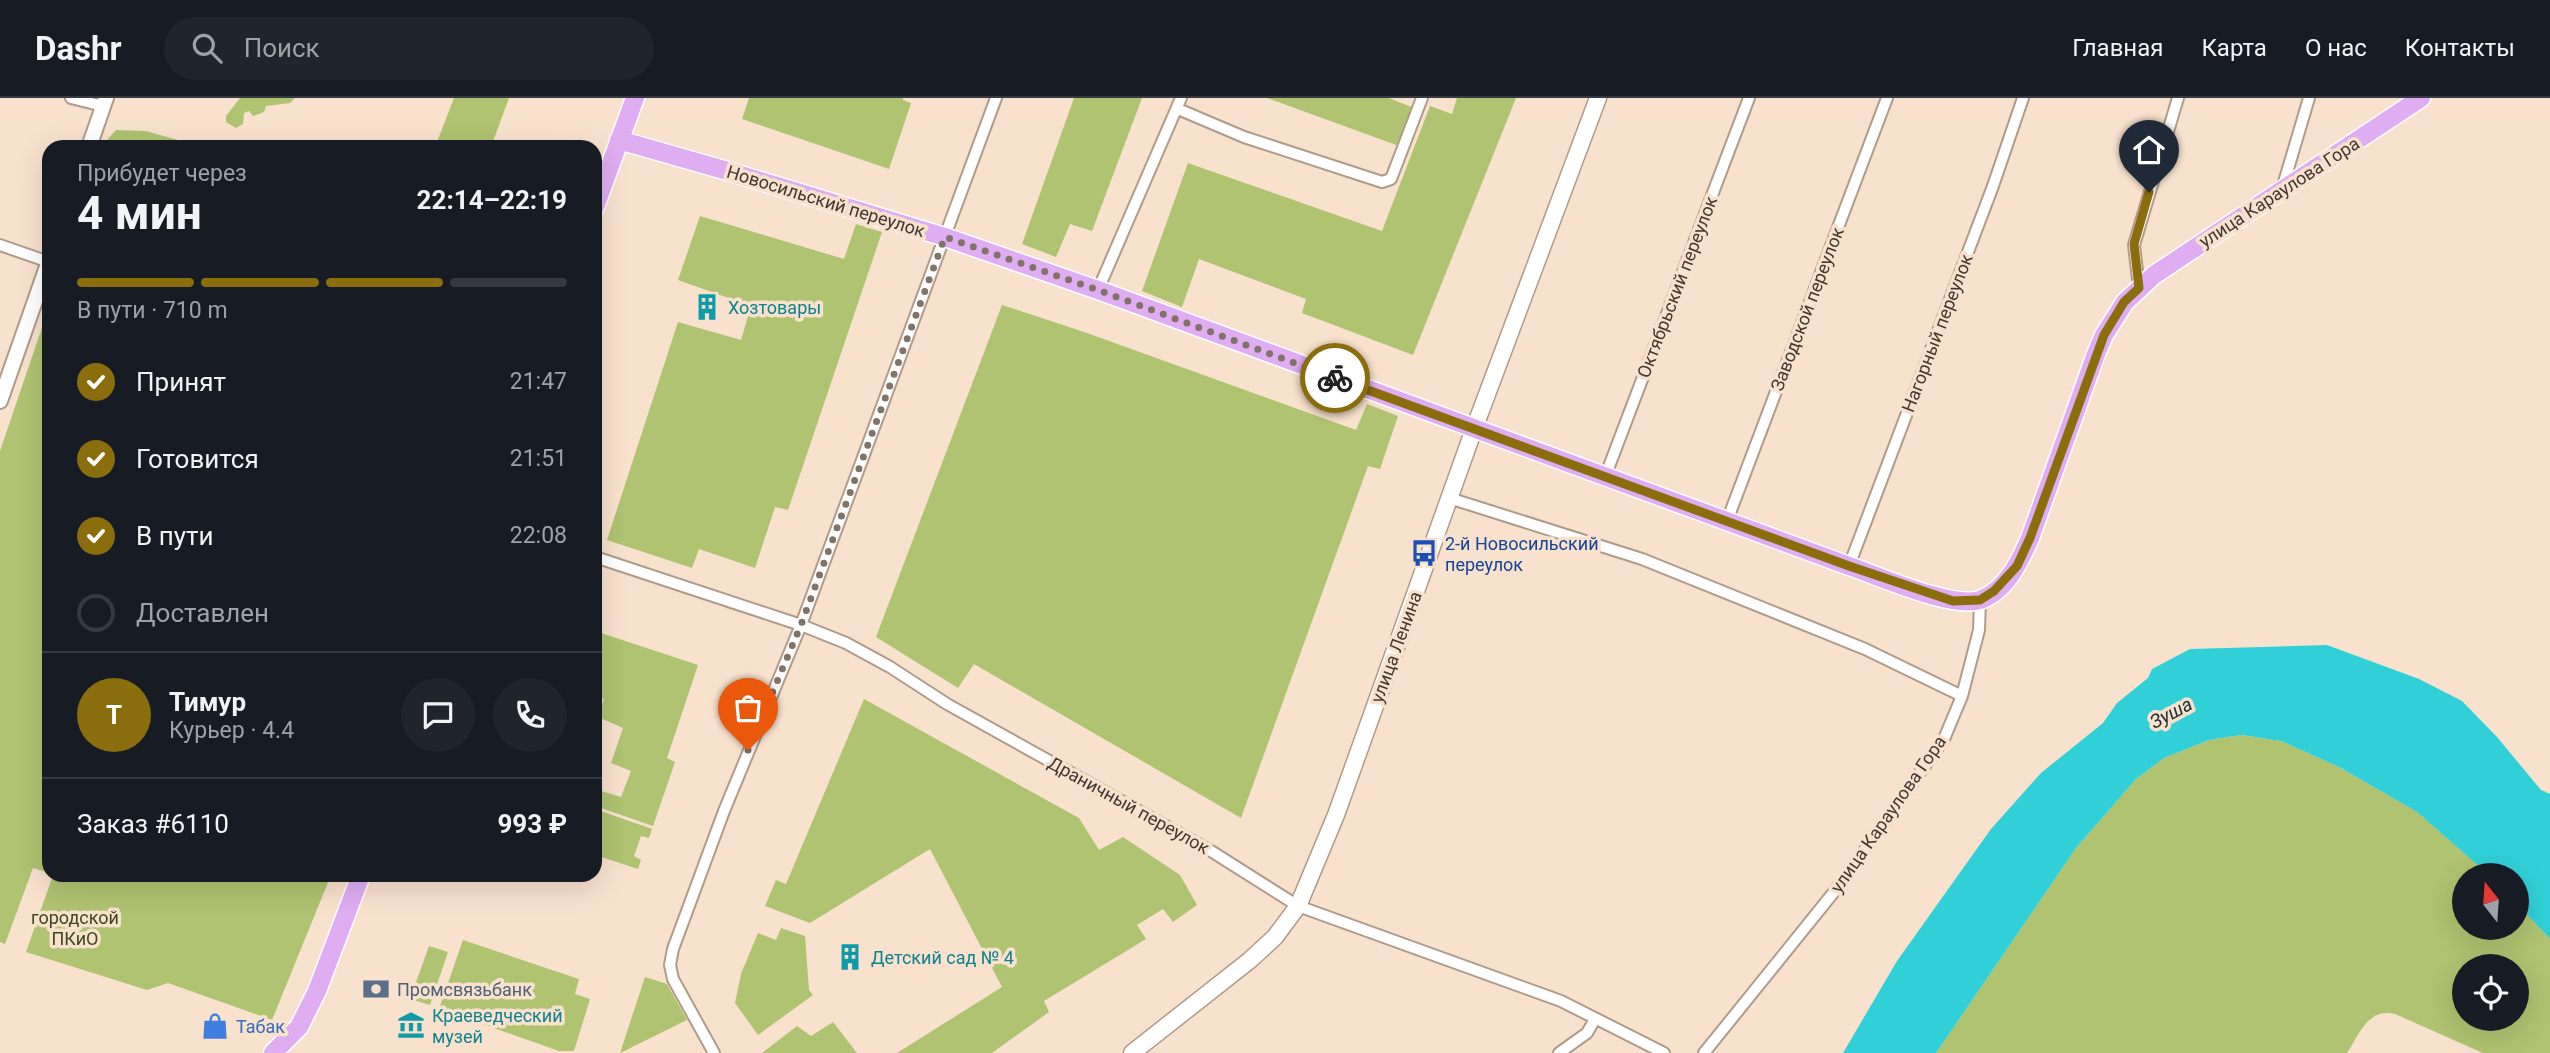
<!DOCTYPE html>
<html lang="ru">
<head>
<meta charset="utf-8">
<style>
  body { margin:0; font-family:Roboto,sans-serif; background:#20242c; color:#f1f3f6; height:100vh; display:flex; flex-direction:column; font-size:26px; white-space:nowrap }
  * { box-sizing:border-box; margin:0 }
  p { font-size:23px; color:#9ea1a6 }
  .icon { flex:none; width:38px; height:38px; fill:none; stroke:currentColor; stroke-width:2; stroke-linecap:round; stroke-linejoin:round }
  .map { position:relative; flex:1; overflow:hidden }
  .sheet { position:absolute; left:42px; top:42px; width:560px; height:742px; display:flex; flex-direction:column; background:#171b24; border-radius:21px; box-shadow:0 7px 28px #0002 }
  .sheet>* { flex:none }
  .needle { width:46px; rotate:343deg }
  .tools { position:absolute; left:2452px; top:765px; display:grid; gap:14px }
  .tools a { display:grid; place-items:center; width:77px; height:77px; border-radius:50%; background:#171b24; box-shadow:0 7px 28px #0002; font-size:35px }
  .pin { position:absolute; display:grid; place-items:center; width:60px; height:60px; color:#fff; margin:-72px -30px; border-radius:50% 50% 50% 0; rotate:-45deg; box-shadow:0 0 7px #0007 }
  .pin .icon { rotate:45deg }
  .courier { position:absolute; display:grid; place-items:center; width:70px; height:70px; margin:-35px; border:5px solid #8a6d0d; border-radius:50%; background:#fff; color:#222; box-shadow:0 2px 9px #0007 }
  .summary em { font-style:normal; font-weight:700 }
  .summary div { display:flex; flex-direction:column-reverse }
  .summary { display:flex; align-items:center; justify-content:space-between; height:119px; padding:0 35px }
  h1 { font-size:46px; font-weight:700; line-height:52px }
  .bar { display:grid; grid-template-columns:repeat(4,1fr); gap:10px 7px; align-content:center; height:84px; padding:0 35px }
  .bar i { height:9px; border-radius:5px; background:#363941 }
  .bar .selected { background:#8a6d0d }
  .bar p { grid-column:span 4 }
  .line { display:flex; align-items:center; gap:18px; padding:0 35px; border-top:2px solid #363941 }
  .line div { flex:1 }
  .round { display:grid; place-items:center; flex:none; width:74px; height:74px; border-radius:37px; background:#20242c }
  ol { padding:0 35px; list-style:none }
  li { display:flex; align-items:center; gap:21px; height:77px }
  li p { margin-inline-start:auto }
  li .icon { padding:7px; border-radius:50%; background:#8a6d0d; color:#fff; stroke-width:4 }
  li:last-child { color:#9ea1a6 }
  li i { width:38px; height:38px; border:4px solid #363941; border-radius:50% }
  header { display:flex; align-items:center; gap:42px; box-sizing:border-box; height:98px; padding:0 35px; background:#171b24; border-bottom:2px solid #363941 }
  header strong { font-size:33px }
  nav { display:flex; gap:38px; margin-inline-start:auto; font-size:24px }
  .search { width:490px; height:63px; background:#20242c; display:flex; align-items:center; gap:18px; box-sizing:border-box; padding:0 24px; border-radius:38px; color:#9ea1a6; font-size:26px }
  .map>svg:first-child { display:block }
</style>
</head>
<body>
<header>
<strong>Dashr</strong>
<div class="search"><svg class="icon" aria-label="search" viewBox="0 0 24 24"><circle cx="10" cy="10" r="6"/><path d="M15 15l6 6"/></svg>Поиск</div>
<nav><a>Главная</a><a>Карта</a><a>О нас</a><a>Контакты</a></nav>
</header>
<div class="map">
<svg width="2550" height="955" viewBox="0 0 2550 955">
  <rect width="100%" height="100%" fill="#f8e1cd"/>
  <path fill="#afc371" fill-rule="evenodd" d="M240,0H295L290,5L266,8L264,14L253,18L249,13L244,15L243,26L236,30L226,24V18Z
    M454,0H509L491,49H435Z
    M749,0H903V2L911,5L889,71L742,21Z
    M1074,0H1142L1092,133L1070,126L1056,159L1022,146Z
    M1267,0H1389L1414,10L1399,48Z
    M1457,0H1516L1413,257L1302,215L1306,201L1199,161L1182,209L1142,193L1188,65L1382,133L1430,8L1452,16Z
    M116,32L146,33L202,49H105L108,41Z
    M700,118L844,161L856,126L882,134L788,412L775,409L755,470L699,451L692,470L607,442L678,224L741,242L751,208L678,182Z
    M1002,207L1087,235L1356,332L1367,306L1398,318L1380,371L1368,368L1241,720L974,566L958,590L876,539Z
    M49,209V775L33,770L5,846L0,844V353Z
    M595,533L698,567L667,660L675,664L653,728L595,708L598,692L621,699L631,673L611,665L623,630L598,619L604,601L595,597Z
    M864,601L1079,720L1099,752L1123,739L1180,777L1197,807L1173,824L1163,811L1137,827L1146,841L1044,903L1049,914L992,955H897L1002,889L930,751L810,825L765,808L776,782L786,786Z
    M2241,637L2281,643L2339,669L2417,714L2485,773L2489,777H2464V830H2516L2517,806L2550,841V955H2483L2395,916C2368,910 2360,935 2347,955H1936L2076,750L2136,681L2164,660L2209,642ZM2464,868H2516V920H2464Z
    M595,711L652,731L649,740L641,738L634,758L641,762L638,771L595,757Z
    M53,777H331L272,922L168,885L147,892L26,854Z
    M781,830L805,838L809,892L813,897L758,937L735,905L741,876L758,835L776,842Z
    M463,842L579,881L575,896L590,901L574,953H559L445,913L440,908Z
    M429,848L448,854L430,907L410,901Z
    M645,879L667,886L687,922L620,955Z
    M833,924L857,955H762L797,928L811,938Z"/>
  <path fill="#31d0d8" d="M2327,547L2419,581L2462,603L2497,639L2541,692L2550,696V841L2517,806L2516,777H2489L2417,714L2339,669L2281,643L2241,637L2209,642L2164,660L2136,681L2076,750L1936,955H1843L1897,863L1991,731L2041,675L2103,625L2117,605L2148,580L2152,571L2190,551Z"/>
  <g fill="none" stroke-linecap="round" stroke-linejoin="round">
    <defs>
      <path id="minor" d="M71,0L103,8
        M1178,11L1244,39L1382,84L1391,81L1422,0
        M2282,91L2309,0
        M0,147L49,164
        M2139,190L2134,147L2178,0
        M1098,192L1181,0
        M1605,379L1749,0
        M1449,400L1642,461L1865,551L1962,598
        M1727,423L1887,0
        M595,459L801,527L846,545L890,569L947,606L1211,753L1298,808L1561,903L1664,955
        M1849,468L1993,88L2023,0
        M714,955L673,881L670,867L673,851L724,713L801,527L996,0
        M1559,955L1587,935L1595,921
        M1704,955L1842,784L1944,641L1962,598L1979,532L1980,502"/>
      <path id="tertiary" d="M89,49L106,0
        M0,303L49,163"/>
      <path id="secondary" d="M1132,955L1250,862L1275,839L1298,808L1336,717L1474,331L1598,0"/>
      <path id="primary" d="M619,42L724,72L945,139L1098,192L1849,468C1879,478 1952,511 1980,502C2006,493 2020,463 2030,440L2096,256L2104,237L2125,204L2154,177L2421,0
        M595,109L635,0
        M273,955L299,929L317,893L361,777"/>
    </defs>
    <use href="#minor" stroke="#b19b89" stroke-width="14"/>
    <use href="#tertiary" stroke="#b19b89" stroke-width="18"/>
    <use href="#secondary" stroke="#b19b89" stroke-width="19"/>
    <use href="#primary" stroke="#fff" stroke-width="21"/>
    <use href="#minor" stroke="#fff" stroke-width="10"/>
    <use href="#tertiary" stroke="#fff" stroke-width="14"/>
    <use href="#secondary" stroke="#fff" stroke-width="16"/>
    <use href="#primary" stroke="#dfadf1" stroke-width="18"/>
  </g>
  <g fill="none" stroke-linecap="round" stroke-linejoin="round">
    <path stroke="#827368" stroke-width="7" stroke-dasharray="0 12.6" d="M748,652L801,527L945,139L1098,192L1335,280"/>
    <path stroke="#8a6d0d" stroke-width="9" d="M1335,280L1849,468L1953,503L1980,502L1994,493L2017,468L2030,440L2104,237L2124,204L2139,190L2134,146L2149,94"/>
  </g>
  <defs>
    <symbol id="building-bare" viewBox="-9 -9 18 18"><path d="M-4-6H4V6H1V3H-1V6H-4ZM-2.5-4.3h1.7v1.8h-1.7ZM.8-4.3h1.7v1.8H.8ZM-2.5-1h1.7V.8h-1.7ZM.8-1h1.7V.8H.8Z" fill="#0f9aa8" stroke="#f8e1cd" stroke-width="2.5" paint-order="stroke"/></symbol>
    <symbol id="bus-bare" viewBox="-9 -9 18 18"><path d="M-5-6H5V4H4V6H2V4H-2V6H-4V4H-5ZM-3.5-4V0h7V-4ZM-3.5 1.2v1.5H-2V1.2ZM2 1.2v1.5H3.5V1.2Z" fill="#1a4fb4" stroke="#f8e1cd" stroke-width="2.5" paint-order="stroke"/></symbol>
    <symbol id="bank-bare" viewBox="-9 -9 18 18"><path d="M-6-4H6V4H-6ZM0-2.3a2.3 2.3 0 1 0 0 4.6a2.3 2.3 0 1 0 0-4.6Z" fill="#5c6f8a" stroke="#f8e1cd" stroke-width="2.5" paint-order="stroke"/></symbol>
    <symbol id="museum-bare" viewBox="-9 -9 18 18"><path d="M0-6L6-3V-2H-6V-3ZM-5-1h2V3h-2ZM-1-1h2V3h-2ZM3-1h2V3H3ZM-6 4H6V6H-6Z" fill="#0f9aa8" stroke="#f8e1cd" stroke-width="2.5" paint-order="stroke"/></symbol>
    <symbol id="shop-bare" viewBox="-9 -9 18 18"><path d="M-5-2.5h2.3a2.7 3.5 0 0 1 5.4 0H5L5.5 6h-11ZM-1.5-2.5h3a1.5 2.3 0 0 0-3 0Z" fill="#3f7fe0" stroke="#f8e1cd" stroke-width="2.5" paint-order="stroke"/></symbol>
  </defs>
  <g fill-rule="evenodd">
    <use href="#building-bare" x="688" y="190" width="38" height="38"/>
    <use href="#bus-bare" x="1405" y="436" width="38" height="38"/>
    <use href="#building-bare" x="831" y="840" width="38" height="38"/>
    <use href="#bank-bare" x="357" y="872" width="38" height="38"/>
    <use href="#museum-bare" x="392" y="908" width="38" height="38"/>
    <use href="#shop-bare" x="196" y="909" width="38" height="38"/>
  </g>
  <g text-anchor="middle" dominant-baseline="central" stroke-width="7" stroke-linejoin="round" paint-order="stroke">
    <g font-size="18" fill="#423831" stroke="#f8e1cd">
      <text transform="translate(2279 94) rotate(-33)">улица Караулова Гора</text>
      <text transform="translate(826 103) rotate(17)">Новосильский переулок</text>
      <text transform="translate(1677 189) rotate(-69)">Октябрьский переулок</text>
      <text transform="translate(1807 211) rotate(-69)">Заводской переулок</text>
      <text transform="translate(1937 235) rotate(-69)">Нагорный переулок</text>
      <text transform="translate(1396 549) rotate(-70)">улица Ленина</text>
      <text transform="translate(1129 707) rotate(29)">Драничный переулок</text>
      <text transform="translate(1888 716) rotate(-55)">улица Караулова Гора</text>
    </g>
    <g font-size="18" fill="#0d838f" stroke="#f8e1cd" text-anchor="start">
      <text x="728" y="209">Хозтовары</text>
      <text x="871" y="859">Детский сад № 4</text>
      <text x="432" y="917">Краеведческий<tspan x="432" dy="21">музей</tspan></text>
    </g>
    <g font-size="18" fill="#164399" stroke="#f8e1cd" text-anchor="start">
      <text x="1445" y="445">2-й Новосильский<tspan x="1445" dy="21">переулок</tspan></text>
    </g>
    <g font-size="18" fill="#3d461f" stroke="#f8e1cd">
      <text x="75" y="819">городской<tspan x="75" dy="21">ПКиО</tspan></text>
    </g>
    <g font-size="18" fill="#4e5e75" stroke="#f8e1cd" text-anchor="start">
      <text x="397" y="891">Промсвязьбанк</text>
    </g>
    <g font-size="18" fill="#366cbe" stroke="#f8e1cd" text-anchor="start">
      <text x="236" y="928">Табак</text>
    </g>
    <g font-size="19" font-style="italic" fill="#162f30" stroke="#f8e1cd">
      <text transform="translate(2171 615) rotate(-28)">Зуша</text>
    </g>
  </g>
</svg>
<div class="tools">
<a><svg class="needle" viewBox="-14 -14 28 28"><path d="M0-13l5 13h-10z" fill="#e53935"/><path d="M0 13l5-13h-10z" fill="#9ea1a6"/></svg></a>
<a><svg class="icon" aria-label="locate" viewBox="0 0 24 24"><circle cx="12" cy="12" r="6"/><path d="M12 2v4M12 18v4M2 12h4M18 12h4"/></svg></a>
</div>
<div class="pin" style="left:748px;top:652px;background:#ea580c"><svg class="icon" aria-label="bag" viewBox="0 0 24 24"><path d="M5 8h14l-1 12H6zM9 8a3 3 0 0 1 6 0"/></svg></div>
<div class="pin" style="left:2149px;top:94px;background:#1f2937"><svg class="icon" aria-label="home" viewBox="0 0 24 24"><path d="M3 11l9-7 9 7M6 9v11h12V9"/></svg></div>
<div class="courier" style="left:1335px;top:280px"><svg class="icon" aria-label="bike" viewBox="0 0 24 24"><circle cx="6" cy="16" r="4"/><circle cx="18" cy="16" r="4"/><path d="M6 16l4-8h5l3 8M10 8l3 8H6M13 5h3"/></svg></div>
<section class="sheet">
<div class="summary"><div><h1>4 мин</h1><p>Прибудет через</p></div><em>22:14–22:19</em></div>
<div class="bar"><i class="selected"></i><i class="selected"></i><i class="selected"></i><i></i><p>В пути · 710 m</p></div>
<ol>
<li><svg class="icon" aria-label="check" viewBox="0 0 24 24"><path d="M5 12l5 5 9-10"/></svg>Принят<p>21:47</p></li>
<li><svg class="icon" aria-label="check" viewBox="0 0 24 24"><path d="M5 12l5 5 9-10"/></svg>Готовится<p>21:51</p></li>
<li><svg class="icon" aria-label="check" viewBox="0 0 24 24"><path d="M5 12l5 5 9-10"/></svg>В пути<p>22:08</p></li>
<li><i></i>Доставлен</li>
</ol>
<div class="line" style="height:126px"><b class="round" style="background:#8a6d0d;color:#fff">Т</b><div><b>Тимур</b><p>Курьер · 4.4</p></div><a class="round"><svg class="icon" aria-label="chat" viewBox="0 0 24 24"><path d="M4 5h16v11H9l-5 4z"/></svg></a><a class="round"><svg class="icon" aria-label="phone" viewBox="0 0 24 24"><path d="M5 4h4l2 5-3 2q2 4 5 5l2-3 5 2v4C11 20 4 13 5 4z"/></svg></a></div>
<div class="line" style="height:91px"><div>Заказ #6110</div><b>993 ₽</b></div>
</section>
</div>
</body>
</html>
